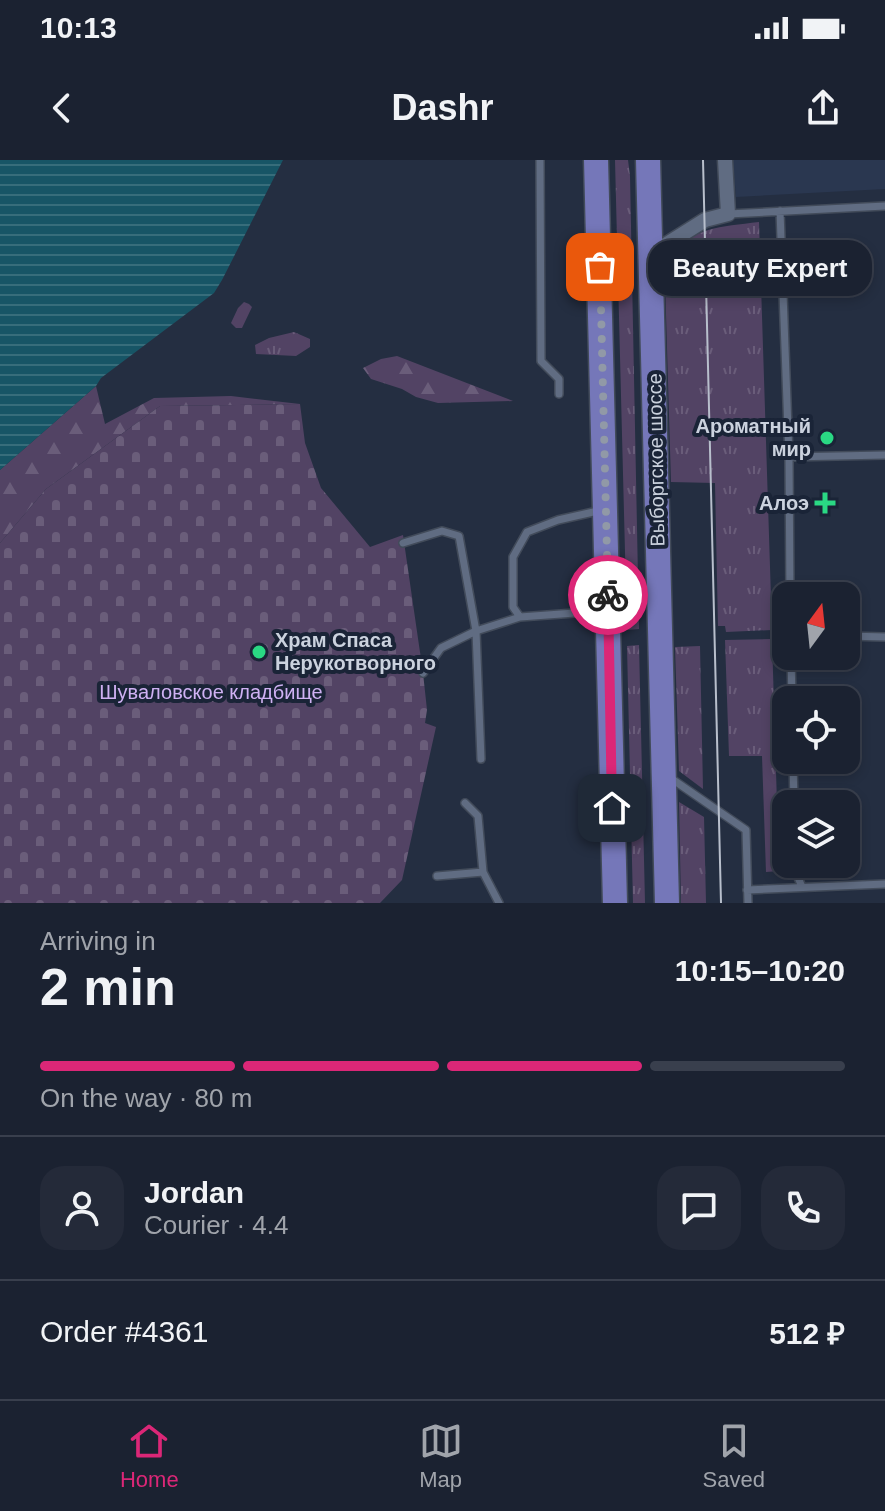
<!DOCTYPE html>
<html lang="en">
<head>
<meta charset="utf-8">
<style>
  body { margin:0; font-family:Helvetica,sans-serif; background:#242a39; color:#f1f3f6; height:100vh; display:flex; flex-direction:column; font-size:30px; white-space:nowrap }
  * { box-sizing:border-box; margin:0 }
  p { font-size:26px; color:#a0a4ab }
  .icon { flex:none; width:44px; height:44px; fill:none; stroke:currentColor; stroke-width:2; stroke-linecap:round; stroke-linejoin:round }
  .map { position:relative; height:743px; overflow:hidden }
  .sheet { display:flex; flex-direction:column; background:#1b2231; flex:1 }
  .sheet>* { flex:none }
  .needle { width:52px; rotate:15deg }
  .tools { position:absolute; left:772px; top:422px; display:grid; gap:16px }
  .tools a { display:grid; place-items:center; width:88px; height:88px; border-radius:16px; background:#1b2231; box-shadow:0 4px 12px #0003,0 0 0 2px #393f4d; font-size:40px }
  .pin { position:absolute; display:grid; place-items:center; width:68px; height:68px; color:#fff; margin:-34px; border-radius:16px; box-shadow:0 4px 12px #0006 }
  .courier { position:absolute; display:grid; place-items:center; width:80px; height:80px; margin:-40px; border:6px solid #db2777; border-radius:50%; background:#fff; color:#222; box-shadow:0 2px 10px #0007 }
  .bubble { position:absolute; height:56px; border-radius:24px; background:#1b2231; box-shadow:0 4px 12px #0003,0 0 0 2px #393f4d; font-size:26px; font-weight:800; line-height:56px; text-align:center }
  .overview em { font-style:normal; font-weight:800 }
  .overview div { display:flex; flex-direction:column-reverse }
  .overview { display:flex; align-items:center; justify-content:space-between; height:136px; padding:0 40px }
  h1 { font-size:52px; font-weight:800; line-height:60px }
  .bar { display:grid; grid-template-columns:repeat(4,1fr); gap:12px 8px; align-content:center; height:96px; padding:0 40px }
  .bar i { height:10px; border-radius:6px; background:#393f4d }
  .bar .selected { background:#db2777 }
  .bar p { grid-column:span 4 }
  .line { display:flex; align-items:center; gap:20px; padding:0 40px; border-top:2px solid #393f4d }
  .line div { flex:1 }
  .round { display:grid; place-items:center; flex:none; width:84px; height:84px; border-radius:24px; background:#242a39 }
  .status { display:flex; justify-content:space-between; align-items:center; height:56px; padding:0 40px; background:#1b2231; direction:ltr }
  .status svg { height:22px; fill:currentColor }
  header { display:flex; justify-content:space-between; align-items:center; height:104px; padding:0 40px; background:#1b2231; font-size:36px; font-weight:800 }
  .menu { display:flex; justify-content:space-around; align-items:center; height:112px; border-top:2px solid #393f4d; background:#1b2231; font-size:22px; color:#a0a4ab }
  .menu a { display:grid; justify-items:center; gap:4px }
  .menu .selected { color:#db2777 }
  .map>svg:first-child { display:block }
</style>
</head>
<body>
<div class="status"><b>10:13</b><svg viewBox="0 0 49 12"><path d="M0 12V9h3v3zM5 12V6h3v6zM10 12V3h3v9zM15 12V0h3v12zM26 1h20v11H26zM47 4h2v5h-2z"/></svg></div>
<header><svg class="icon" aria-label="back" viewBox="0 0 24 24"><path d="M15 5l-7 7 7 7"/></svg>Dashr<svg class="icon" aria-label="share" viewBox="0 0 24 24"><path d="M12 15V3M7 8l5-5 5 5M5 13v7h14v-7"/></svg></header>
<div class="map">
<svg width="885" height="743" viewBox="0 0 885 743">
  <defs>
    <pattern id="grass-tufts" width="24" height="20" patternUnits="userSpaceOnUse" patternTransform="scale(2)"><rect width="24" height="20" fill="#524364"/><path d="M3 7l-1-3M5 7V3M7 7l1-3M15 17l-1-3M17 17v-4M19 17l1-3" fill="none" stroke="#6a5d7a"/></pattern>
    <pattern id="forest-firs" width="22" height="20" patternUnits="userSpaceOnUse" patternTransform="scale(2)"><rect width="22" height="20" fill="#524364"/><path d="M5 1l3.5 6h-7zM16 11l3.5 6h-7z" fill="#6a5d7a"/></pattern>
    <pattern id="cemetery-stones" width="16" height="16" patternUnits="userSpaceOnUse" patternTransform="scale(2)"><rect width="16" height="16" fill="#524364"/><path d="M2 7V4a2 2 0 0 1 4 0v3zM10 15v-3a2 2 0 0 1 4 0v3z" fill="#6a5d7a"/></pattern>
    <pattern id="water-rules" width="6" height="5" patternUnits="userSpaceOnUse" patternTransform="scale(2)"><rect width="6" height="5" fill="#175566"/><path d="M0 2.5h6" fill="none" stroke="#376d7b"/></pattern>
  </defs>
  <rect width="100%" height="100%" fill="#242e41"/>
  <path fill="#2a3750" d="M733,0H885V29L736,37Z"/>
  <path fill="url(#grass-tufts)" d="M615,0H628L630,16L639,469L627,470Z
    M759,62L772,470L726,472L725,466H718L715,323L671,322L665,120C678,67 712,68 759,62Z
    M244,142L249,144L252,147L242,168H236L231,163L238,148Z
    M294,172L310,179V187L296,196L256,194L255,185L269,178Z
    M772,479L779,711L766,712L762,596H729L725,480Z
    M639,485L645,743H633L627,486Z
    M700,486L703,629L679,611L675,487Z
    M679,642L704,657L706,743H681Z"/>
  <path fill="url(#forest-firs)" d="M397,196L513,241L438,243L416,237L402,229L371,219L363,208L381,199Z
    M96,226L105,264L154,238L231,236L300,244L160,246L46,329L0,383V310Z"/>
  <path fill="url(#cemetery-stones)" d="M300,244L305,283L321,328L370,387L403,375L423,513L427,550L425,563L436,567L402,720L380,743H0V383L46,329L160,246Z"/>
  <path fill="url(#water-rules)" d="M0,0H283L222,120L214,133L101,218L96,226L0,310Z"/>
  <g fill="none" stroke-linecap="round" stroke-linejoin="round">
    <defs>
      <path id="lane" d="M540,0L541,201L559,219V234
        M780,51L789,297L790,436
        M728,54L885,46
        M789,297L885,295
        M403,383L442,371L459,376L476,471L481,599
        M602,451L520,457L513,447V397L527,372L558,360L602,350
        M846,476L885,477
        M791,496L792,540
        M423,513L441,488L476,471L520,457
        M793,600L794,644
        M669,617L746,670L748,743
        M465,643L478,656L483,712L499,743
        M796,704L797,715L802,727
        M437,716L483,712
        M747,730L885,724"/>
      <path id="street" d="M651,94L705,60L728,54L725,0"/>
      <path id="primary" d="M596,0L615,743
        M648,0L667,743"/>
    </defs>
    <use href="#lane" stroke="#424b5a" stroke-width="10"/>
    <use href="#street" stroke="#424b5a" stroke-width="17"/>
    <use href="#primary" stroke="#424b5a" stroke-width="27"/>
    <use href="#lane" stroke="#606c82" stroke-width="7"/>
    <use href="#street" stroke="#606c82" stroke-width="14"/>
    <use href="#primary" stroke="#7577b9" stroke-width="24"/>
    <path stroke="#b8bfcc" stroke-width="2" d="M703,0L721,743"/>
  </g>
  <g fill="none" stroke-linecap="round" stroke-linejoin="round">
    <path stroke="#9199a7" stroke-width="8" stroke-dasharray="0 14.4" d="M600,107L608,435"/>
    <path stroke="#db2777" stroke-width="10" d="M608,435L612,648"/>
  </g>
  <g fill="#2ad884" stroke="#1a2437" stroke-width="3">
    <circle cx="827" cy="278" r="8"/>
    <path d="M821 331h8v8h8v8h-8v8h-8v-8h-8v-8h8z"/>
    <circle cx="259" cy="492" r="8"/>
  </g>
  <g text-anchor="middle" dominant-baseline="central" stroke-width="8" stroke-linejoin="round" paint-order="stroke">
    <g font-size="20" font-weight="bold" fill="#cbd2de" stroke="#1a2437" text-anchor="end">
      <text x="811" y="266">Ароматный<tspan x="811" dy="23">мир</tspan></text>
      <text x="809" y="343">Алоэ</text>
      <text x="275" y="480" text-anchor="start">Храм Спаса<tspan x="275" dy="23">Нерукотворного</tspan></text>
    </g>
    <g font-size="20" fill="#cbd2de" stroke="#1a2437">
      <text transform="translate(656 300) rotate(-91)">Выборгское шоссе</text>
    </g>
    <g font-size="20" fill="#cfb1f3" stroke="#1a2437">
      <text x="211" y="532">Шуваловское кладбище</text>
    </g>
  </g>
</svg>
<div class="tools">
<a><svg class="needle" viewBox="-14 -14 28 28"><path d="M0-13l5 13h-10z" fill="#e53935"/><path d="M0 13l5-13h-10z" fill="#a0a4ab"/></svg></a>
<a><svg class="icon" aria-label="locate" viewBox="0 0 24 24"><circle cx="12" cy="12" r="6"/><path d="M12 2v4M12 18v4M2 12h4M18 12h4"/></svg></a>
<a><svg class="icon" aria-label="layers" viewBox="0 0 24 24"><path d="M12 4l9 5-9 5-9-5zM3 14l9 5 9-5"/></svg></a>
</div>
<div class="pin" style="left:600px;top:107px;background:#ea580c"><svg class="icon" aria-label="bag" viewBox="0 0 24 24"><path d="M5 8h14l-1 12H6zM9 8a3 3 0 0 1 6 0"/></svg></div>
<div class="pin" style="left:612px;top:648px;background:#1f2937"><svg class="icon" aria-label="home" viewBox="0 0 24 24"><path d="M3 11l9-7 9 7M6 9v11h12V9"/></svg></div>
<div class="courier" style="left:608px;top:435px"><svg class="icon" aria-label="bike" viewBox="0 0 24 24"><circle cx="6" cy="16" r="4"/><circle cx="18" cy="16" r="4"/><path d="M6 16l4-8h5l3 8M10 8l3 8H6M13 5h3"/></svg></div>
<div class="bubble" style="left:648px;top:80px;width:224px">Beauty Expert</div>
</div>
<section class="sheet">
<div class="overview"><div><h1>2 min</h1><p>Arriving in</p></div><em>10:15–10:20</em></div>
<div class="bar"><i class="selected"></i><i class="selected"></i><i class="selected"></i><i></i><p>On the way · 80 m</p></div>
<div class="line" style="height:144px"><a class="round"><svg class="icon" aria-label="person" viewBox="0 0 24 24"><circle cx="12" cy="8" r="4"/><path d="M4 21q1-7 8-7t8 7"/></svg></a><div><b>Jordan</b><p>Courier · 4.4</p></div><a class="round"><svg class="icon" aria-label="chat" viewBox="0 0 24 24"><path d="M4 5h16v11H9l-5 4z"/></svg></a><a class="round"><svg class="icon" aria-label="phone" viewBox="0 0 24 24"><path d="M5 4h4l2 5-3 2q2 4 5 5l2-3 5 2v4C11 20 4 13 5 4z"/></svg></a></div>
<div class="line" style="height:104px"><div>Order #4361</div><b>512 ₽</b></div>
</section>
<nav class="menu">
<a class="selected"><svg class="icon" aria-label="home" viewBox="0 0 24 24"><path d="M3 11l9-7 9 7M6 9v11h12V9"/></svg>Home</a>
<a><svg class="icon" aria-label="map" viewBox="0 0 24 24"><path d="M3 6l6-2 6 2 6-2v14l-6 2-6-2-6 2zM9 4v14M15 6v14"/></svg>Map</a>
<a><svg class="icon" aria-label="saved" viewBox="0 0 24 24"><path d="M7 4h10v16l-5-4-5 4z"/></svg>Saved</a>
</nav>
</body>
</html>
